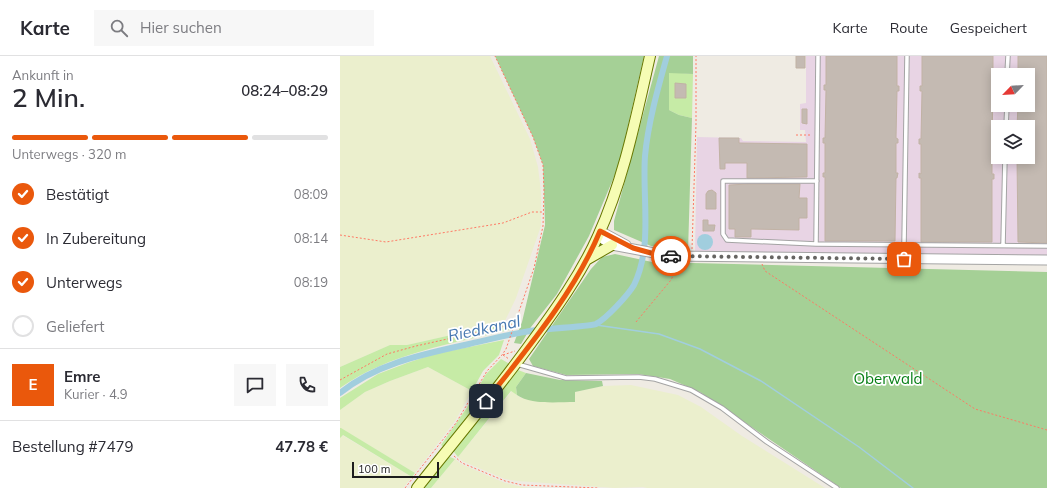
<!DOCTYPE html>
<html lang="de">
<head>
<meta charset="utf-8">
<style>
  body { margin:0; font-family:Mulish,sans-serif; background:#f7f7f7; color:#2b2b33; height:100vh; display:flex; flex-direction:column; font-size:15px; white-space:nowrap }
  * { box-sizing:border-box; margin:0 }
  p { font-size:13px; color:#7c7c81 }
  .icon { flex:none; width:22px; height:22px; fill:none; stroke:currentColor; stroke-width:2; stroke-linecap:round; stroke-linejoin:round }
  .map { position:relative; flex:1; overflow:hidden }
  .side { display:flex; flex-direction:column; background:#fff; width:340px }
  .side>* { flex:none }
  .needle { width:26px; rotate:245deg }
  .controls { position:absolute; left:651px; top:12px; display:grid; gap:8px }
  .controls a { display:grid; place-items:center; width:44px; height:44px; border-radius:0px; background:#fff; box-shadow:0 2px 10px #0003; font-size:20px }
  .scale { position:absolute; left:12px; bottom:10px; width:87px; box-sizing:border-box; padding-left:4px; border:2px solid #1d1d1d; border-top:0; font-size:11px; line-height:14px; white-space:nowrap; color:#1d1d1d; -webkit-text-stroke:3px #fff; paint-order:stroke }
  .pin { position:absolute; display:grid; place-items:center; width:34px; height:34px; color:#fff; margin:-17px; border-radius:8px; box-shadow:0 2px 6px #0006 }
  .courier { position:absolute; display:grid; place-items:center; width:40px; height:40px; margin:-20px; border:3px solid #ea580c; border-radius:50%; background:#fff; color:#222; box-shadow:0 1px 5px #0007 }
  .summary em { font-style:normal; font-weight:600 }
  .summary div { display:flex; flex-direction:column-reverse }
  .summary { display:flex; align-items:center; justify-content:space-between; height:68px; padding:0 12px }
  h1 { font-size:26px; font-weight:600; line-height:30px }
  .bar { display:grid; grid-template-columns:repeat(4,1fr); gap:6px 4px; align-content:center; height:48px; padding:0 12px }
  .bar i { height:5px; border-radius:3px; background:#e1e1e2 }
  .bar .current { background:#ea580c }
  .bar p { grid-column:span 4 }
  .line { display:flex; align-items:center; gap:10px; padding:0 12px; border-top:1px solid #e1e1e2 }
  .line div { flex:1 }
  .round { display:grid; place-items:center; flex:none; width:42px; height:42px; border-radius:0px; background:#f7f7f7 }
  ol { padding:0 12px; list-style:none }
  li { display:flex; align-items:center; gap:12px; height:44px }
  li p { margin-inline-start:auto }
  li .icon { padding:4px; border-radius:50%; background:#ea580c; color:#fff; stroke-width:4 }
  li:last-child { color:#7c7c81 }
  li i { width:22px; height:22px; border:2px solid #e1e1e2; border-radius:50% }
  header { display:flex; align-items:center; gap:24px; box-sizing:border-box; height:56px; padding:0 20px; background:#fff; border-bottom:1px solid #e1e1e2 }
  header strong { font-size:19px }
  nav { display:flex; gap:22px; margin-inline-start:auto; font-size:14px }
  .search { width:280px; height:36px; background:#f7f7f7; display:flex; align-items:center; gap:10px; box-sizing:border-box; padding:0 14px; border-radius:0px; color:#7c7c81; font-size:15px }
  main { display:flex; flex:1; min-height:0 }
  .map>svg:first-child { display:block }
</style>
</head>
<body>
<header>
<strong>Karte</strong>
<div class="search"><svg class="icon" aria-label="search" viewBox="0 0 24 24"><circle cx="10" cy="10" r="6"/><path d="M15 15l6 6"/></svg>Hier suchen</div>
<nav><a>Karte</a><a>Route</a><a>Gespeichert</a></nav>
</header>
<main>
<section class="side">
<div class="summary"><div><h1>2 Min.</h1><p>Ankunft in</p></div><em>08:24–08:29</em></div>
<div class="bar"><i class="current"></i><i class="current"></i><i class="current"></i><i></i><p>Unterwegs · 320 m</p></div>
<ol>
<li><svg class="icon" aria-label="check" viewBox="0 0 24 24"><path d="M5 12l5 5 9-10"/></svg>Bestätigt<p>08:09</p></li>
<li><svg class="icon" aria-label="check" viewBox="0 0 24 24"><path d="M5 12l5 5 9-10"/></svg>In Zubereitung<p>08:14</p></li>
<li><svg class="icon" aria-label="check" viewBox="0 0 24 24"><path d="M5 12l5 5 9-10"/></svg>Unterwegs<p>08:19</p></li>
<li><i></i>Geliefert</li>
</ol>
<div class="line" style="height:72px"><b class="round" style="background:#ea580c;color:#fff">E</b><div><b>Emre</b><p>Kurier · 4.9</p></div><a class="round"><svg class="icon" aria-label="chat" viewBox="0 0 24 24"><path d="M4 5h16v11H9l-5 4z"/></svg></a><a class="round"><svg class="icon" aria-label="phone" viewBox="0 0 24 24"><path d="M5 4h4l2 5-3 2q2 4 5 5l2-3 5 2v4C11 20 4 13 5 4z"/></svg></a></div>
<div class="line" style="height:52px"><div>Bestellung #7479</div><b>47.78 €</b></div>
</section>
<div class="map">
<svg width="707" height="432" viewBox="0 0 707 432">
  <rect width="100%" height="100%" fill="#efebe3"/>
  <path fill="#e8d4e4" fill-rule="evenodd" d="M466,0H707V200L355,196L357,81L401,82L403,85L466,86L465,74H460V48L466,47ZM658,19H688V49H658ZM658,71H688V101H658Z"/>
  <path fill="#ebefcd" d="M0,0H150L190,83L198,111L201,136V170L176,242L164,267L67,289H50L0,311Z
    M88,311L132,335L115,365L75,417L0,372V354L25,336L50,325Z
    M291,329L338,339L361,351L402,380L485,432H307L303,431L275,432L177,425L165,423L122,405L118,401L172,335L181,342L235,345L234,336L263,330Z
    M2,379L72,421L63,432H0V382Z
    M115,403L121,408L165,427L183,431L198,432H91Z"/>
  <path fill="#c6eba6" d="M329,16L353,18L352,62L339,59L329,54Z
    M173,265L169,274C111,288 50,297 0,332V311L50,289H67Z
    M164,284L159,299L143,315L132,335L88,311L50,325L25,336L0,354V342L38,318L67,307L94,298Z
    M161,303L168,307V311L105,392L101,389L126,353L146,318Z
    M178,314L186,317L176,331L177,339L171,335L118,401L114,396V392Z
    M0,372H1L75,417L72,421L3,379L0,382Z
    M110,401L115,403L91,432H82L106,402Z"/>
  <path fill="#a5d096" d="M155,0H304L279,109L249,180L217,238L191,271L181,288L174,287L182,266L205,169L203,109L193,81Z
    M319,0H353V18L329,17V54L339,59L352,62L348,196L311,190L274,174V165Z
    M275,198L312,206L707,216V432H501L360,336L330,323L298,318L226,319L193,310L189,303L251,213L262,201Z
    M186,317L220,324L262,325L263,330L235,336V346C218,346 190,349 177,339L176,331Z"/>
  <path fill="#a1cede" d="M357 186a8 8 0 1 1 16 0a8 8 0 1 1-16 0Z"/>
  <g fill="none" stroke-linecap="round" stroke-linejoin="round">
    <path stroke="#a1cede" stroke-width="1.5" d="M256,269L319,278L360,293L421,325L519,391L573,432"/>
    <path stroke="#a1cede" stroke-width="6" d="M0,337C37,307 84,298 129,288C151,283 174,277 197,274C206,273 252,270 256,268C267,262 288,239 294,229C313,190 302,142 305,100C308,67 318,32 327,0"/>
  </g>
  <path fill="#c4bab2" stroke="#c1b2a4" d="M456,0H465V12H456Z
    M486,0H557V30H559V35H557L556,82L558,83V87H556V117H558L557,122H556L555,185H485V121H483V117H485V87H483V82H485L486,34H484V29H486Z
    M582,0H653V31H654V36H653L652,84H654V89L652,88V118H654V123H652V186H581V122H579V117L581,118V88H579V83H581L582,35H580V30H582Z
    M678,0H707V187L678,186L677,101H688V71H677L678,49H688V19H678Z
    M335,27L346,28V42H335Z
    M462,53H467V68L462,67Z
    M379,82H399V87L467,88V121L407,122V107H385V113H380Z
    M408,128H460L459,142H467V162H459V174L411,173V181H395V173H389V129Z
    M372,134L376,137V153H366V138L368,135Z
    M363,164H368V169H375L374,175H363Z"/>
  <g fill="none" stroke-linecap="round" stroke-linejoin="round">
    <defs>
      <path id="service" d="M667,19L668,0
        M666,71L667,49
        M477,125H383V178L387,184L476,188L707,190
        M476,188L478,0
        M564,189L567,0
        M663,189L665,101
        M177,308L226,322L299,321L315,323L351,334L382,352L427,386L497,432"/>
      <path id="tertiary" d="M260,175L286,189
        M258,180L272,189L330,200L707,204"/>
      <path id="secondary" d="M246,204L272,189
        M77,432C115,384 155,337 191,287C216,253 241,218 258,180C284,123 296,61 310,0"/>
    </defs>
    <use href="#service" stroke="#a4a4a4" stroke-width="5.5"/>
    <use href="#tertiary" stroke="#a4a4a4" stroke-width="11"/>
    <use href="#secondary" stroke="#677801" stroke-width="12"/>
    <path stroke="#ff7964" stroke-width="1" stroke-dasharray="2 2" stroke-linecap="butt" d="M456,79H472
      M0,179L46,186L163,167L192,156H203
      M352,193L356,68V0
      M422,208L425,215L635,353L707,374
      M296,266L331,224L339,207
      M163,299L175,295
      M163,299L169,303
      M0,324L47,298L76,290L175,268
      M114,400L122,407L165,425L182,429L258,432
      M65,432L116,367L147,315L162,299L166,293L194,212L203,170L204,135L203,109L193,81L155,0"/>
    <use href="#service" stroke="#fff" stroke-width="3.5"/>
    <use href="#tertiary" stroke="#fff" stroke-width="9"/>
    <use href="#secondary" stroke="#f6fcb4" stroke-width="10"/>
  </g>
  <g fill="none" stroke-linecap="round" stroke-linejoin="round">
    <path stroke="#666562" stroke-width="4" stroke-dasharray="0 7.2" d="M331,200L564,203"/>
    <path stroke="#ea580c" stroke-width="5" d="M146,345C187,293 235,236 260,175L293,192L311,197L331,200"/>
  </g>
  <g text-anchor="middle" dominant-baseline="central" stroke-width="3.5" stroke-linejoin="round" paint-order="stroke">
    <g font-size="15" fill="#077f15" stroke="#fff">
      <text x="548" y="322">Oberwald</text>
    </g>
    <g font-size="16" font-style="italic" fill="#4678b0" stroke="#fff">
      <text transform="translate(144 272) rotate(-12)">Riedkanal</text>
    </g>
  </g>
</svg>
<div class="controls">
<a><svg class="needle" viewBox="-14 -14 28 28"><path d="M0-13l5 13h-10z" fill="#e53935"/><path d="M0 13l5-13h-10z" fill="#7c7c81"/></svg></a>
<a><svg class="icon" aria-label="layers" viewBox="0 0 24 24"><path d="M12 4l9 5-9 5-9-5zM3 14l9 5 9-5"/></svg></a>
</div>
<div class="scale">100 m</div>
<div class="pin" style="left:564px;top:203px;background:#ea580c"><svg class="icon" aria-label="bag" viewBox="0 0 24 24"><path d="M5 8h14l-1 12H6zM9 8a3 3 0 0 1 6 0"/></svg></div>
<div class="pin" style="left:146px;top:345px;background:#1f2937"><svg class="icon" aria-label="home" viewBox="0 0 24 24"><path d="M3 11l9-7 9 7M6 9v11h12V9"/></svg></div>
<div class="courier" style="left:331px;top:200px"><svg class="icon" aria-label="car" viewBox="0 0 24 24"><path d="M5 17H2v-5l4-1 3-4h7l3 4 3 1v5h-3M9 17h6M6 11h13"/><circle cx="7" cy="17" r="2"/><circle cx="17" cy="17" r="2"/></svg></div>
</div>
</main>
</body>
</html>
